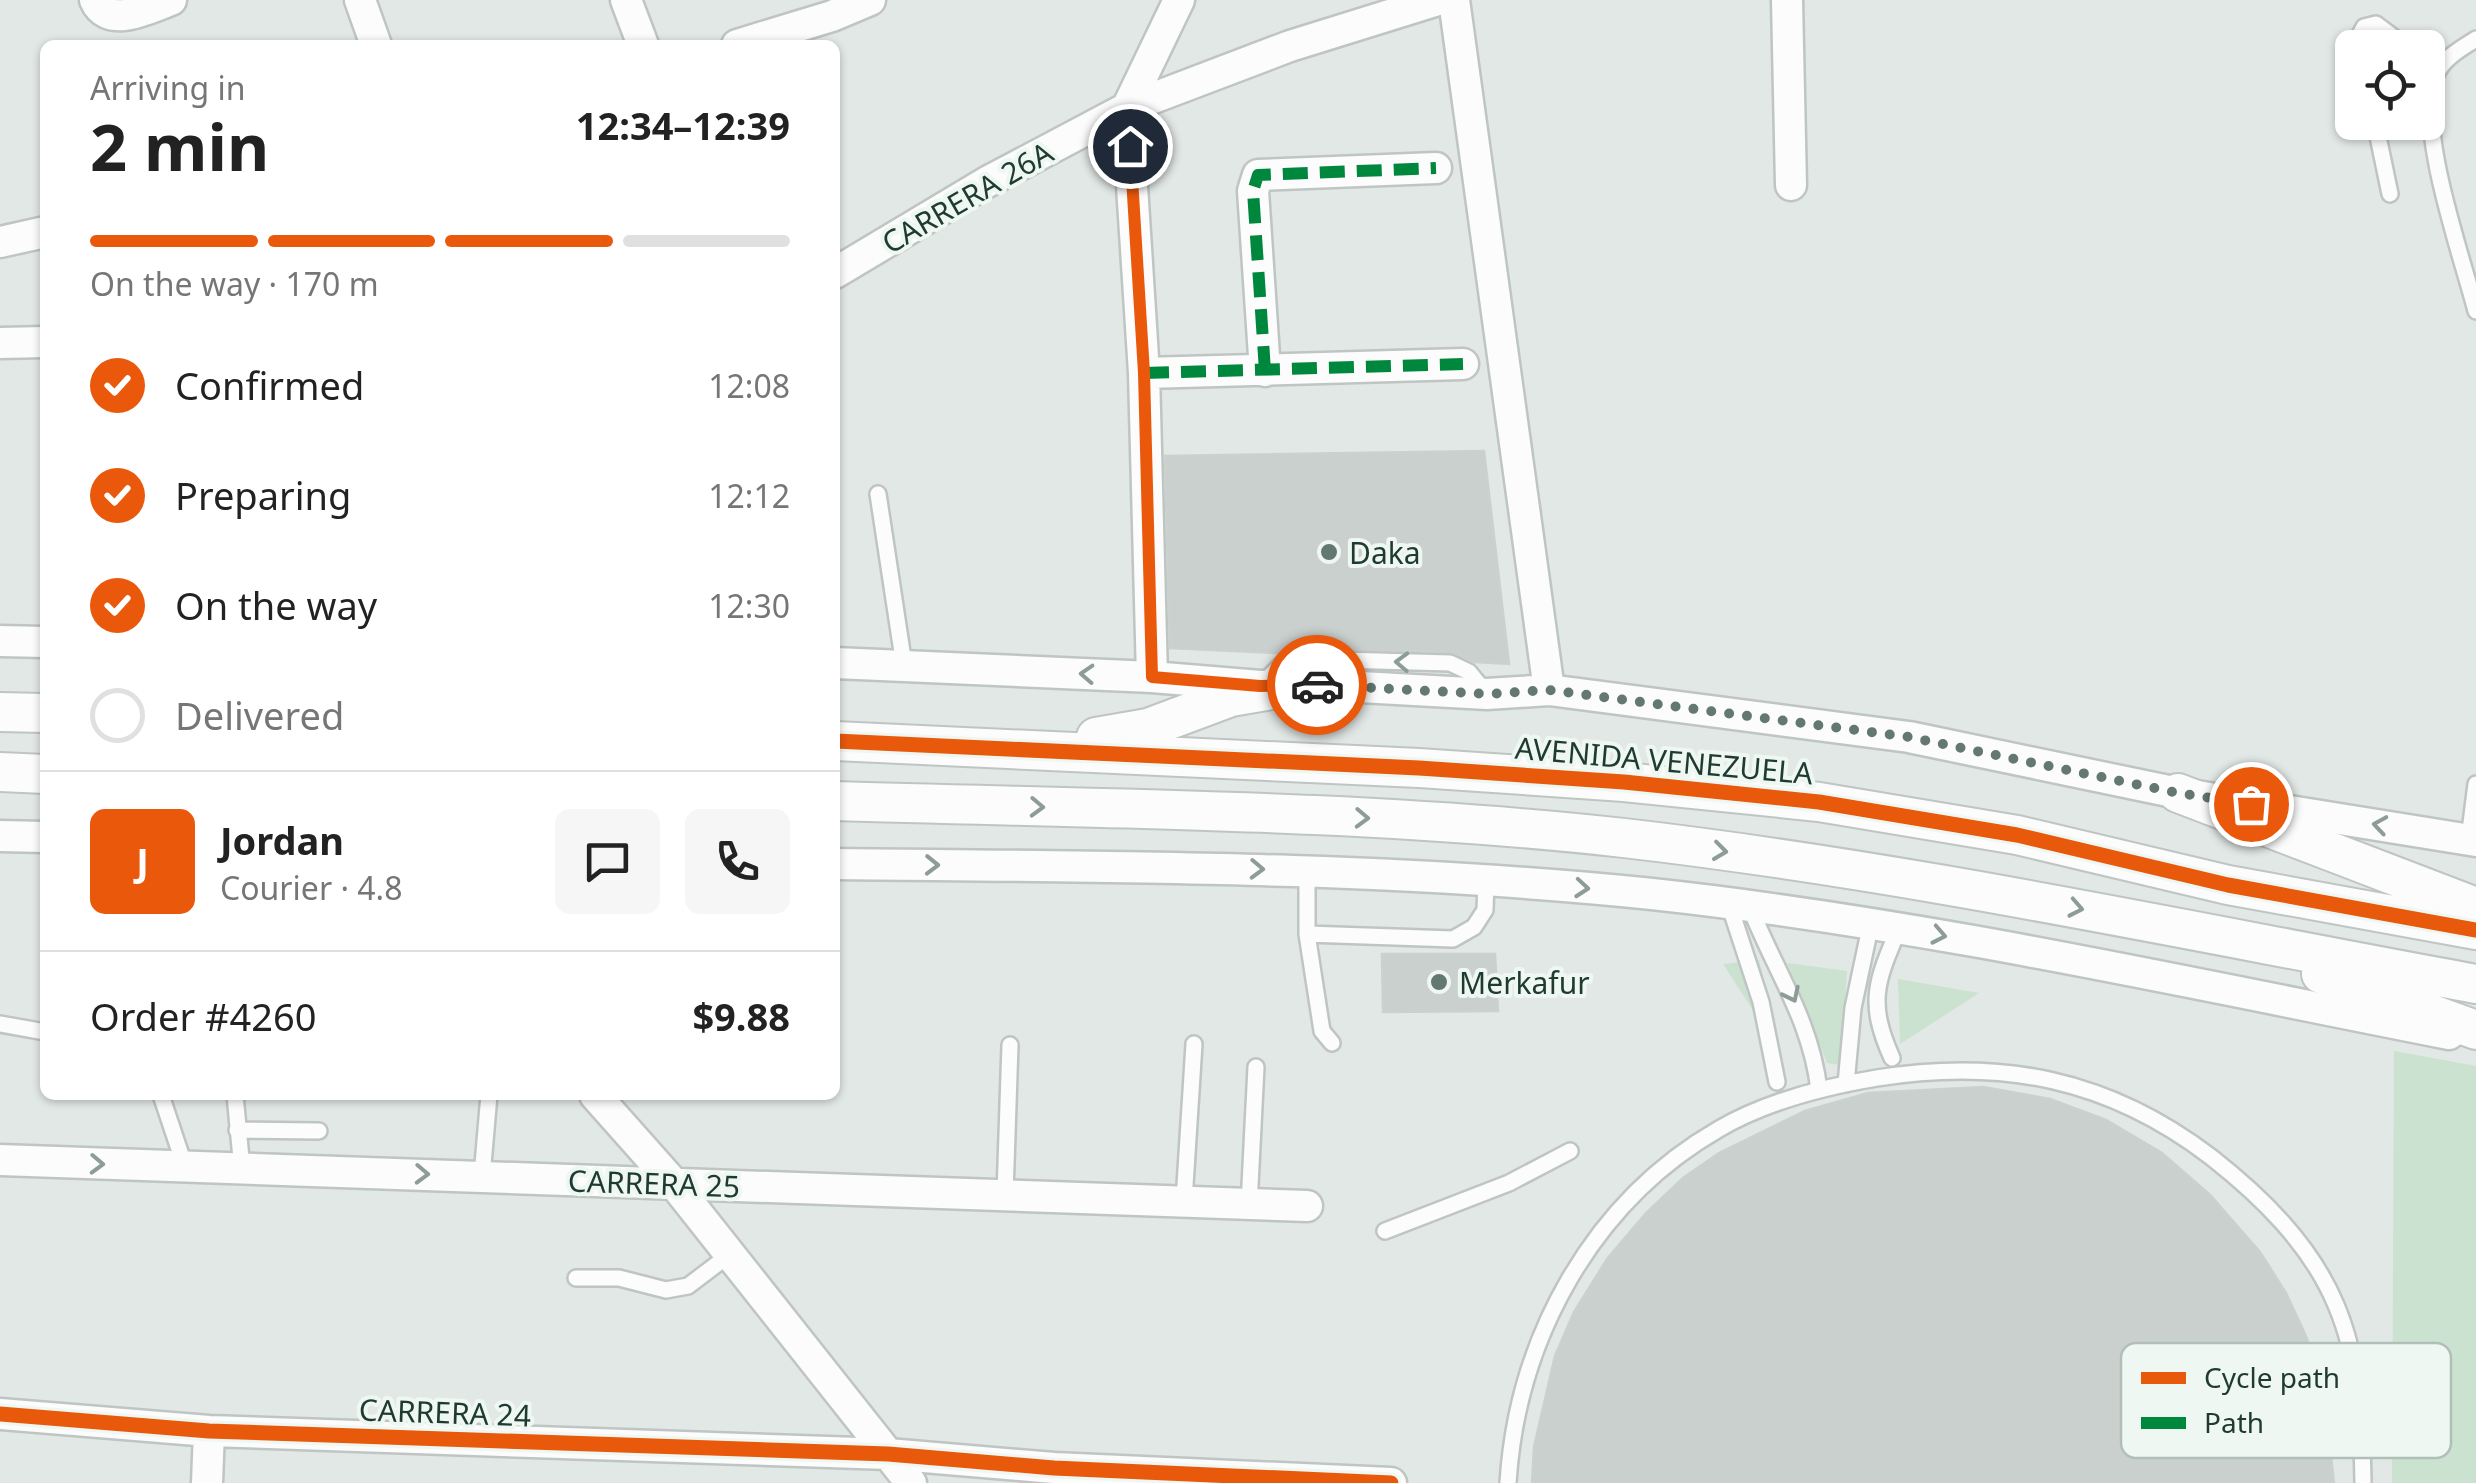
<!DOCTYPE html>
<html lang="en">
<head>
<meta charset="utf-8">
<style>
  body { margin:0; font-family:"Noto Sans",sans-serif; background:#f6f6f6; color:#222; height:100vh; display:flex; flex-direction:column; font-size:38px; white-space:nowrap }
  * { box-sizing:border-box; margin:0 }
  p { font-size:32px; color:#767676 }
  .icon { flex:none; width:55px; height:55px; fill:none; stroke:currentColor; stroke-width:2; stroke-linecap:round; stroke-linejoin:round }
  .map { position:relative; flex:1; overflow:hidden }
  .panel { position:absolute; left:40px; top:40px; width:800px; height:1060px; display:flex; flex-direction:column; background:#fff; border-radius:15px; box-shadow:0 2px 8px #0004 }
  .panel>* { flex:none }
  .controls { position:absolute; left:2335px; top:30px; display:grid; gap:20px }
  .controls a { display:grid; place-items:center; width:110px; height:110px; border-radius:15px; background:#fff; box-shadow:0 2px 8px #0004; font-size:50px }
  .pin { position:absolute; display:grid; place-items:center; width:85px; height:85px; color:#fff; margin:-42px; border:5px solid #fff; border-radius:50%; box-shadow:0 2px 10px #0007 }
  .courier { position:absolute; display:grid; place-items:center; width:100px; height:100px; margin:-50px; border:8px solid #ea580c; border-radius:50%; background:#fff; color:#222; box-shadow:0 2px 12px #0007 }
  .summary em { font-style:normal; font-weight:700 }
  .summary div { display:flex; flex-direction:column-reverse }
  .summary { display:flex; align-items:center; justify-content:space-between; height:170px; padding:0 50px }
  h1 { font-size:65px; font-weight:700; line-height:75px }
  .bar { display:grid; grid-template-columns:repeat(4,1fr); gap:15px 10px; align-content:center; height:120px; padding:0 50px }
  .bar i { height:12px; border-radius:8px; background:#e0e0e0 }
  .bar .current { background:#ea580c }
  .bar p { grid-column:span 4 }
  .line { display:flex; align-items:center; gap:25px; padding:0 50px; border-top:2px solid #e0e0e0 }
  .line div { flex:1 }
  .round { display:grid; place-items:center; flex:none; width:105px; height:105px; border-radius:15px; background:#f6f6f6 }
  ol { padding:0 50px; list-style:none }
  li { display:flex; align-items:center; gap:30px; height:110px }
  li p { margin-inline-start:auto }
  li .icon { padding:10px; border-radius:50%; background:#ea580c; color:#fff; stroke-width:4 }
  li:last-child { color:#767676 }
  li i { width:55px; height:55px; border:5px solid #e0e0e0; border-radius:50% }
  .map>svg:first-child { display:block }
</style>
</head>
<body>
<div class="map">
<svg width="2476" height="1483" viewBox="0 0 2476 1483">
  <rect width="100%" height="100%" fill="#e2e8e5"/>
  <path fill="#cae2cf" d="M1759,960L1782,1055L1723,964Z
    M1787,963L1847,971L1841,1065L1827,1063Z
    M1898,979L1979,993L1900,1044Z
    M2394,1051L2476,1066V1483H2392Z"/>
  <path fill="#cad0ce" stroke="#cad1ce" stroke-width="2.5" d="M1484,451L1509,664L1475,662L1450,652L1304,648L1277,653L1170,648L1165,456Z
    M1382,954H1495L1498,1011L1383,1012Z
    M1983,1087L2050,1099L2106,1120L2162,1153L2210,1195L2260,1252L2286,1293L2305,1334L2323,1382L2334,1483H1532L1534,1447L1555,1356L1574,1312L1607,1259L1646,1213L1683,1178L1719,1153L1805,1111L1868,1093Z"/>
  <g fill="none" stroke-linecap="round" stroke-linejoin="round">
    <defs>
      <path id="service" d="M2476,39C2462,48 2443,58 2436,75C2415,126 2462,256 2476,311
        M2359,48L2358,38L2364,27L2376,24L2408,48
        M2375,122L2390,194
        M878,494L904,665
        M1263,683L1285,661L1304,659L1450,663L1469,672L1487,694
        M2469,839L2476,784
        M1307,871V934L1322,1031L1332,1043
        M1729,904L1761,1002L1777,1082
        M1750,907C1775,971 1811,1020 1819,1090
        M1307,934L1453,939L1474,927L1485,910L1486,880
        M0,1024L45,1032
        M1892,1058C1867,1002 1876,982 1899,928
        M1846,1084L1853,1008L1871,923
        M161,1095L185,1167
        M235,1095L242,1169
        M237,1130L319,1131
        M482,1176L489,1095
        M1005,1194L1010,1045
        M1184,1201L1194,1044
        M1249,1205L1256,1067
        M1385,1231L1509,1183L1570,1151
        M576,1278H619L666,1290L688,1286L729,1255
        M1508,1483C1517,1339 1592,1202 1719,1129C1767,1101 1823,1087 1877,1078C2002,1058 2109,1079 2211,1157C2262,1197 2311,1245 2336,1305C2360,1361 2362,1423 2363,1483"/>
      <path id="minor" d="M95,0C108,30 149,8 171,0
        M360,0L376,45
        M626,0L643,45
        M1454,0L1549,690
        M1787,0L1791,185
        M737,45L832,16L870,0
        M0,242L45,232
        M835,273L987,182L1127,108L1290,46L1438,0
        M0,343L45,342
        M1265,371L1253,191L1258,175L1436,168
        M1144,373L1463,364
        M0,641L45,642
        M835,663L1152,677L1260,686L1306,684L1487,694L1549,690L1909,737L2178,793L2476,841
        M1152,677L1144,373L1127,108L1179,0
        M0,836L45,837
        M835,864C1108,867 1380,866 1652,894C1920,923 2184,982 2449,1034
        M595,1095L675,1185L911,1483
        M0,1160L1307,1206
        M0,1414L209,1431L888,1454L1054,1468L1391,1483
        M207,1483L209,1431"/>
      <path id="tertiary" d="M0,712L45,713
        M1096,737L1148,728L1231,697L1306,684
        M835,741L1419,768L1624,782L1819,802L2017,835L2228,885L2476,930
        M0,772L45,774
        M2178,793L2476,907
        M835,801C1098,809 1362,809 1624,838C1910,871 2192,932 2476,984
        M2321,974L2476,1030"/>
    </defs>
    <use href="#service" stroke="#bfc5c2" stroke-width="20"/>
    <use href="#minor" stroke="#bfc5c2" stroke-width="35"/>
    <use href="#tertiary" stroke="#bfc5c2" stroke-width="42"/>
    <use href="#service" stroke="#fbfcfb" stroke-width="15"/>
    <use href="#minor" stroke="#fbfcfb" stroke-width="30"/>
    <use href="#tertiary" stroke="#fbfcfb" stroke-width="38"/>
    <path stroke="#00873e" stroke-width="12" stroke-dasharray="25 12" stroke-linecap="butt" d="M1265,371L1253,191L1258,175L1436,168
      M1144,373L1463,364"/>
    <defs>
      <path id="cycleway" d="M835,741L1419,768L1624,782L1819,802L2017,835L2228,885L2476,930
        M0,1414L209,1431L888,1454L1054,1468L1391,1483"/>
    </defs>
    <use href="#cycleway" stroke="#eff7f2" stroke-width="21"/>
    <use href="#cycleway" stroke="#e8590c" stroke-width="15"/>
  </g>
  <defs><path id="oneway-chevron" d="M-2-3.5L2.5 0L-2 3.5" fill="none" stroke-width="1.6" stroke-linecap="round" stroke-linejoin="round" transform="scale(2.5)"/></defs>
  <g stroke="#8d9c96">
    <use href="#oneway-chevron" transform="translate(1402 662) rotate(-178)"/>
    <use href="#oneway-chevron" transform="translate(1087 674) rotate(-177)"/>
    <use href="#oneway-chevron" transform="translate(1037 807) rotate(2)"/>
    <use href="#oneway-chevron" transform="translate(1362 818) rotate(2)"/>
    <use href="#oneway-chevron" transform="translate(2380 825) rotate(-171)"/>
    <use href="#oneway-chevron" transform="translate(1720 851) rotate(7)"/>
    <use href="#oneway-chevron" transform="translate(932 865) rotate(1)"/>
    <use href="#oneway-chevron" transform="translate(1257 869) rotate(2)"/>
    <use href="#oneway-chevron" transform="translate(1582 888) rotate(5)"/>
    <use href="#oneway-chevron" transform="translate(2076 908) rotate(11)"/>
    <use href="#oneway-chevron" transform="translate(1939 935) rotate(11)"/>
    <use href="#oneway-chevron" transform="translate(1792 995) rotate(64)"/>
    <use href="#oneway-chevron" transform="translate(97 1164) rotate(2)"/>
    <use href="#oneway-chevron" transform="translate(422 1174) rotate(2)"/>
  </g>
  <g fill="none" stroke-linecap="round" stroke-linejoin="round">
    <path stroke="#637870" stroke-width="10" stroke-dasharray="0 18" d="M1317,685L1488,694L1549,690L1909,737L2178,793L2251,804"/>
    <path stroke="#ea580c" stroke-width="12" d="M1130,146L1144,373L1152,677L1260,686L1317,685"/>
  </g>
  <g fill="#637870" stroke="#eff7f2" stroke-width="4">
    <circle cx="1329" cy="552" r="10"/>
    <circle cx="1439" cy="982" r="10"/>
  </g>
  <g text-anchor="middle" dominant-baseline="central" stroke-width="8" stroke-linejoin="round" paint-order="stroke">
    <g font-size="30" fill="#1f3b31" stroke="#eff7f2">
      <text transform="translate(967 197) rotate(-30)">CARRERA 26A</text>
      <text transform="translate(1664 760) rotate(5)">AVENIDA VENEZUELA</text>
      <text transform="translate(654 1183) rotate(2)">CARRERA 25</text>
      <text transform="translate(445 1412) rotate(2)">CARRERA 24</text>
    </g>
    <g font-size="30" fill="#1f3b31" stroke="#eff7f2" text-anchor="start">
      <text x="1349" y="552">Daka</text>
      <text x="1459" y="982">Merkafur</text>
    </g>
  </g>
  <rect x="2121" y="1343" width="330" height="115" rx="15" fill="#eff7f2" stroke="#b1bfb8" stroke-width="2.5"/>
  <rect x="2141" y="1372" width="45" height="12" fill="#e8590c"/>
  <rect x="2141" y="1417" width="45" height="12" fill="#00873e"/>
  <g font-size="28" fill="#1f3b31">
    <text x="2204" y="1388">Cycle path</text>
    <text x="2204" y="1433">Path</text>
  </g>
</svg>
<div class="controls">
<a><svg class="icon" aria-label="locate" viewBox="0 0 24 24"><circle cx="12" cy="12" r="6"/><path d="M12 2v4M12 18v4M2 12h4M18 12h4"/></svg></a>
</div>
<div class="pin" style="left:2251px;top:804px;background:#ea580c"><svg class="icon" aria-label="bag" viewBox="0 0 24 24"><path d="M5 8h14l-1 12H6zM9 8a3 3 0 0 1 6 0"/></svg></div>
<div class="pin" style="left:1130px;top:146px;background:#1f2937"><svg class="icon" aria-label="home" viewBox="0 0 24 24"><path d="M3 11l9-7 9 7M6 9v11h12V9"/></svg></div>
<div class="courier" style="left:1317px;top:685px"><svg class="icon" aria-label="car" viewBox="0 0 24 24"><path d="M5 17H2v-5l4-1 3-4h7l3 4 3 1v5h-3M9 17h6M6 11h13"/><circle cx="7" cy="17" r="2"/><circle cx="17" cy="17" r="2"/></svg></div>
<section class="panel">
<div class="summary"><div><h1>2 min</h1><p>Arriving in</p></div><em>12:34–12:39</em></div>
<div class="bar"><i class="current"></i><i class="current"></i><i class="current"></i><i></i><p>On the way · 170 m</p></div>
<ol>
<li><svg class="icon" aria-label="check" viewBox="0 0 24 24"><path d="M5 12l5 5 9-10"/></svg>Confirmed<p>12:08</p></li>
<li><svg class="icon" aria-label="check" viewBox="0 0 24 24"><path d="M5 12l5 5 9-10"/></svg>Preparing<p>12:12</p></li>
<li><svg class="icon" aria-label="check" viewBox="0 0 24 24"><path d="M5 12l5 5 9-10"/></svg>On the way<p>12:30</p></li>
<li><i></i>Delivered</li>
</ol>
<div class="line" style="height:180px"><b class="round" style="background:#ea580c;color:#fff">J</b><div><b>Jordan</b><p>Courier · 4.8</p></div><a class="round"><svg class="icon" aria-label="chat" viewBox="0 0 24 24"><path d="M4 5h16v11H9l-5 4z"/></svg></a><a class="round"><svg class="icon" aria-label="phone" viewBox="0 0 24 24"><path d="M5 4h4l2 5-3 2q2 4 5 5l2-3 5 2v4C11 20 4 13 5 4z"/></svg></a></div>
<div class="line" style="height:130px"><div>Order #4260</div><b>$9.88</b></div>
</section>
</div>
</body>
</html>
